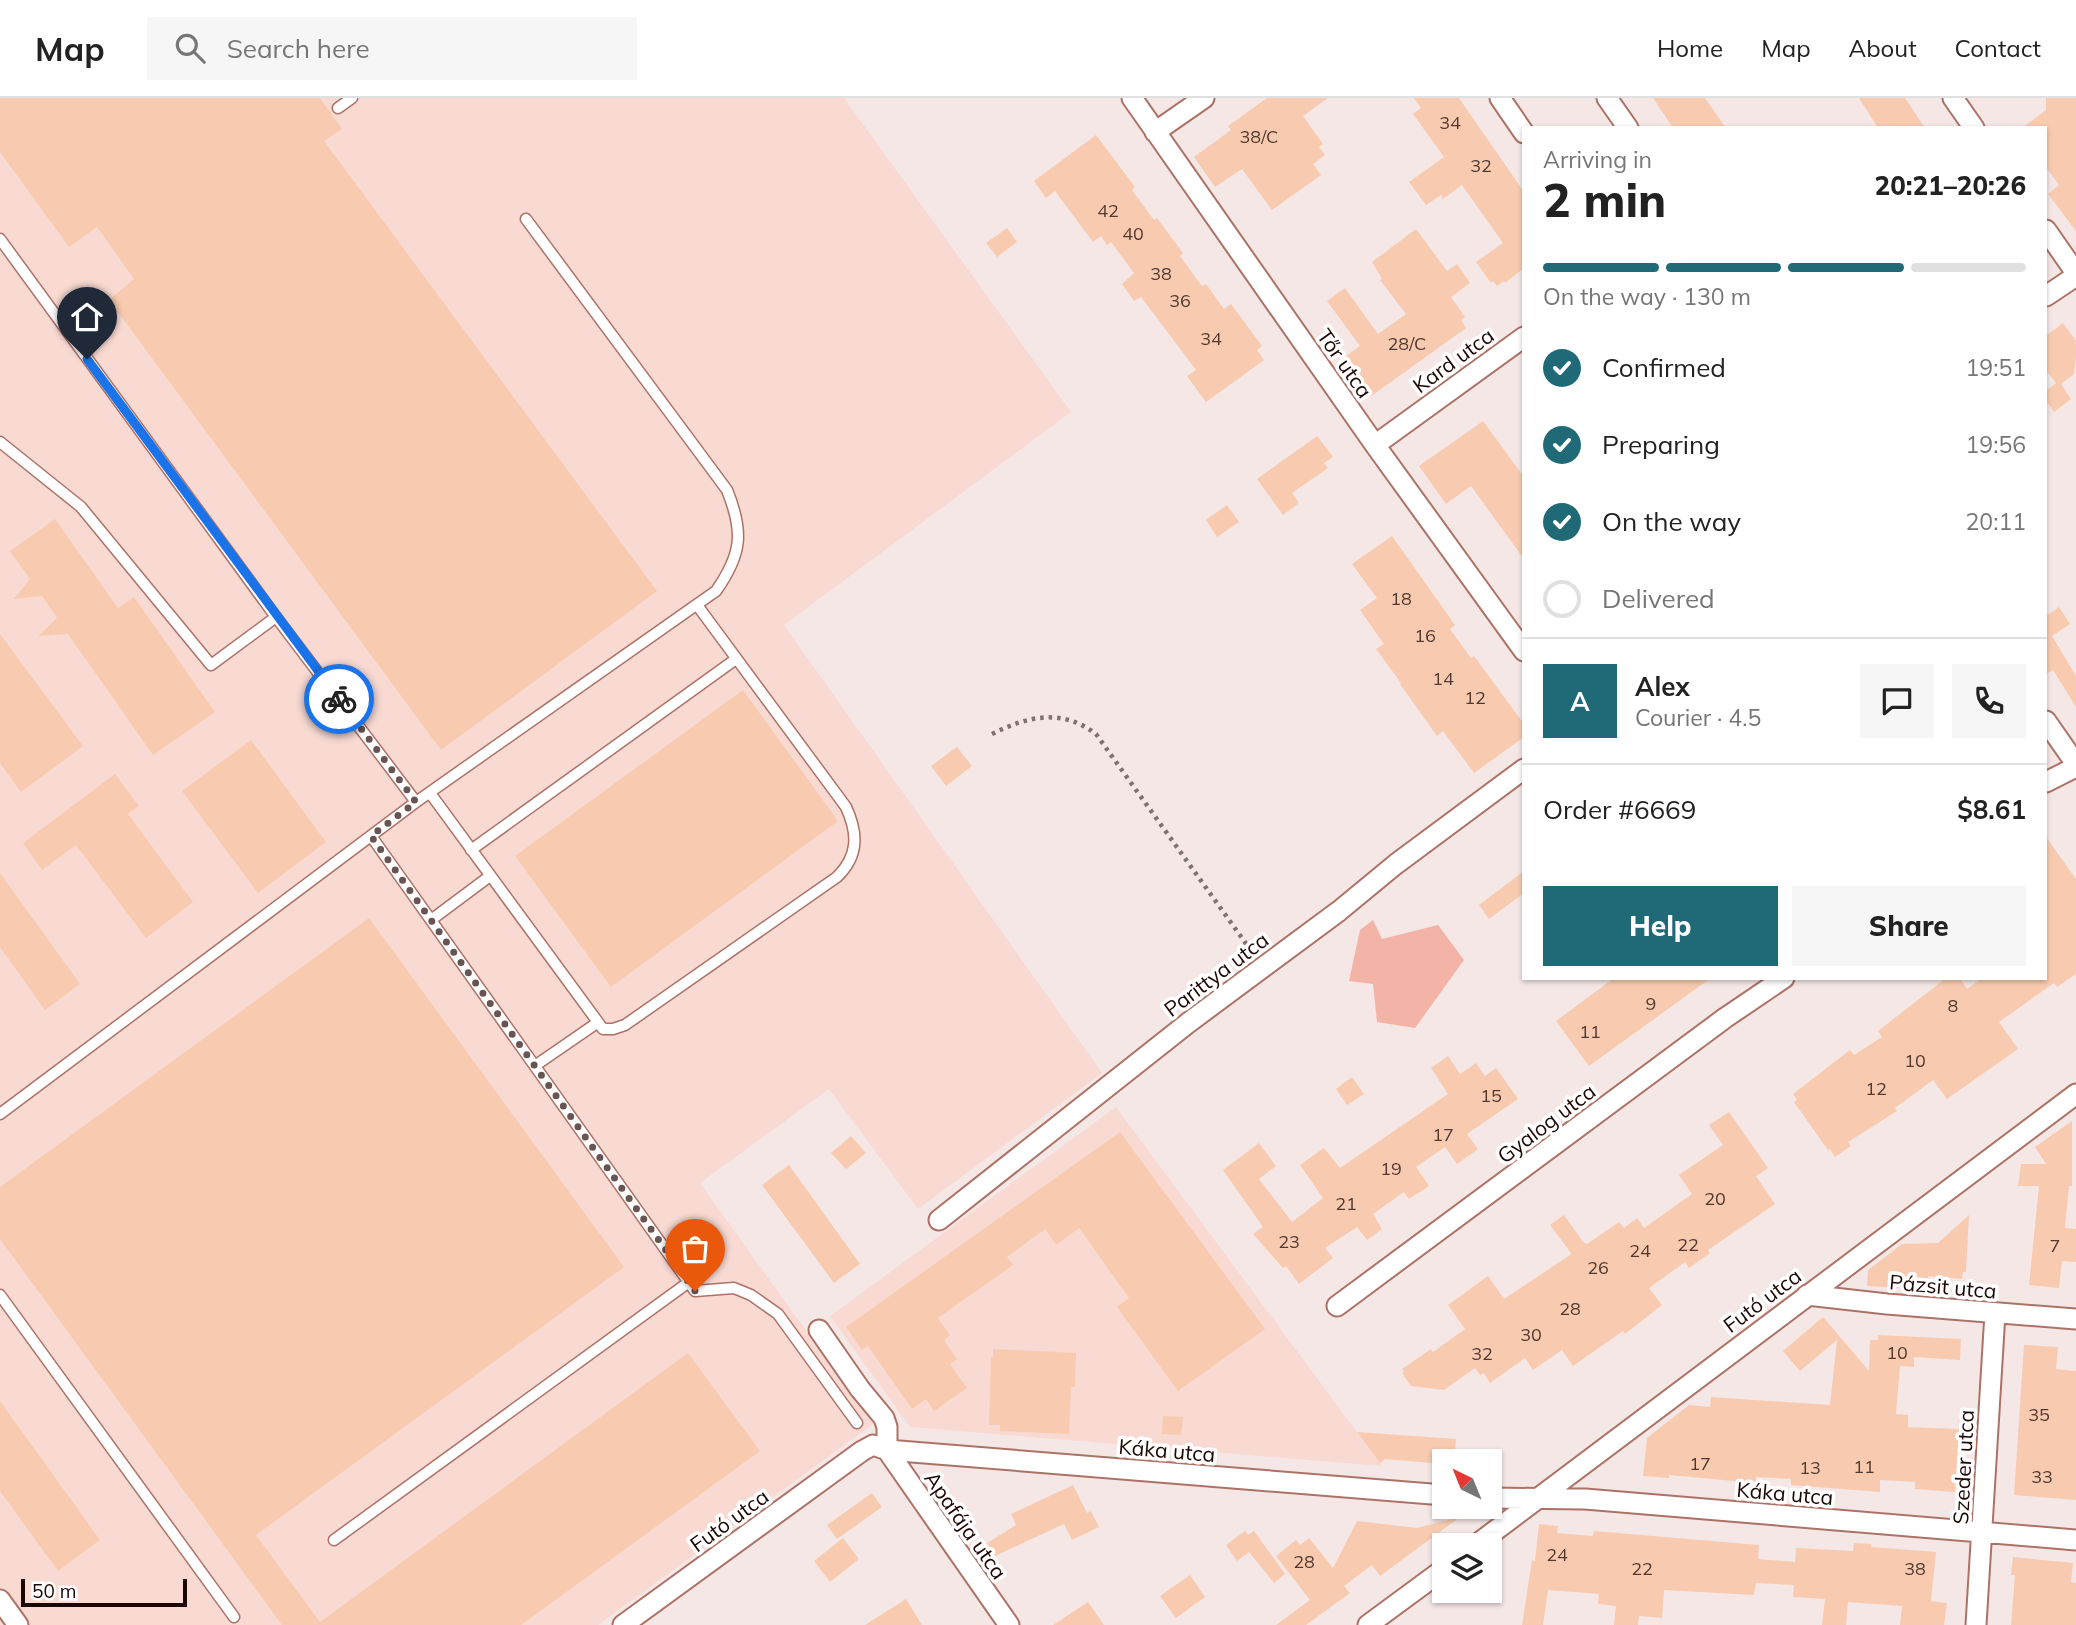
<!DOCTYPE html>
<html lang="en">
<head>
<meta charset="utf-8">
<style>
  body { margin:0; font-family:Mulish,sans-serif; background:#f6f6f6; color:#222; height:100vh; display:flex; flex-direction:column; font-size:26px; white-space:nowrap }
  * { box-sizing:border-box; margin:0 }
  p { font-size:23px; color:#767676 }
  .icon { flex:none; width:38px; height:38px; fill:none; stroke:currentColor; stroke-width:2; stroke-linecap:round; stroke-linejoin:round }
  .map { position:relative; flex:1; overflow:hidden }
  .side { position:absolute; left:1522px; top:28px; width:525px; height:854px; display:flex; flex-direction:column; background:#fff; border-radius:0px; box-shadow:0 2px 5px #0004 }
  .side>* { flex:none }
  .needle { width:46px; rotate:317deg }
  .controls { position:absolute; left:1432px; top:1351px; display:grid; gap:14px }
  .controls a { display:grid; place-items:center; width:70px; height:70px; border-radius:0px; background:#fff; box-shadow:0 2px 5px #0004; font-size:35px }
  .scale { position:absolute; left:21px; bottom:18px; width:166px; box-sizing:border-box; padding-left:7px; border:4px solid #1c0704; border-top:0; font-size:19px; line-height:24px; white-space:nowrap; color:#1c0704; -webkit-text-stroke:5px #fff; paint-order:stroke }
  .pin { position:absolute; display:grid; place-items:center; width:60px; height:60px; color:#fff; margin:-72px -30px; border-radius:50% 50% 50% 0; rotate:-45deg; box-shadow:0 0 7px #0007 }
  .pin .icon { rotate:45deg }
  .courier { position:absolute; display:grid; place-items:center; width:70px; height:70px; margin:-35px; border:5px solid #1a73e8; border-radius:50%; background:#fff; color:#222; box-shadow:0 2px 9px #0007 }
  .overview em { font-style:normal; font-weight:800 }
  .overview div { display:flex; flex-direction:column-reverse }
  .overview { display:flex; align-items:center; justify-content:space-between; height:119px; padding:0 21px }
  h1 { font-size:46px; font-weight:800; line-height:52px }
  .bar { display:grid; grid-template-columns:repeat(4,1fr); gap:10px 7px; align-content:center; height:84px; padding:0 21px }
  .bar i { height:9px; border-radius:5px; background:#e0e0e0 }
  .bar .selected { background:#206976 }
  .bar p { grid-column:span 4 }
  .line { display:flex; align-items:center; gap:18px; padding:0 21px; border-top:2px solid #e0e0e0 }
  .line div { flex:1 }
  .round { display:grid; place-items:center; flex:none; width:74px; height:74px; border-radius:0px; background:#f6f6f6 }
  ol { padding:0 21px; list-style:none }
  li { display:flex; align-items:center; gap:21px; height:77px }
  li p { margin-inline-start:auto }
  li .icon { padding:7px; border-radius:50%; background:#206976; color:#fff; stroke-width:4 }
  li:last-child { color:#767676 }
  li i { width:38px; height:38px; border:4px solid #e0e0e0; border-radius:50% }
  .cta { display:flex; gap:14px; margin-top:auto; padding:14px 21px }
  .cta a { flex:1; height:80px; border-radius:0px; background:#206976; color:#fff; font-size:28px; font-weight:800; line-height:80px; text-align:center }
  .cta a+a { background:#f6f6f6; color:#222 }
  header { display:flex; align-items:center; gap:42px; box-sizing:border-box; height:98px; padding:0 35px; background:#fff; border-bottom:2px solid #e0e0e0 }
  header strong { font-size:33px }
  nav { display:flex; gap:38px; margin-inline-start:auto; font-size:24px }
  .search { width:490px; height:63px; background:#f6f6f6; display:flex; align-items:center; gap:18px; box-sizing:border-box; padding:0 24px; border-radius:0px; color:#767676; font-size:26px }
  .map>svg:first-child { display:block }
</style>
</head>
<body>
<header>
<strong>Map</strong>
<div class="search"><svg class="icon" aria-label="search" viewBox="0 0 24 24"><circle cx="10" cy="10" r="6"/><path d="M15 15l6 6"/></svg>Search here</div>
<nav><a>Home</a><a>Map</a><a>About</a><a>Contact</a></nav>
</header>
<div class="map">
<svg width="2076" height="1527" viewBox="0 0 2076 1527">
  <rect width="100%" height="100%" fill="#f5e7e5"/>
  <path fill="#f8dad3" d="M0,0H844L1071,314L784,527L1102,975L918,1111L829,991L700,1085L873,1326L598,1527H0Z
    M1116,1009L1382,1368L910,1329L830,1218Z"/>
  <path fill="#f3b3a6" d="M1373,822L1382,841L1438,827L1464,862L1415,930L1377,924L1373,886L1349,883L1360,832Z"/>
  <path fill="#f8cbb0" d="M0,0H320L342,31L324,43L657,493L441,652L109,202L134,181L97,129L69,149L0,54Z
    M1267,0H1328L1303,18L1323,46L1319,49L1325,57L1313,66L1321,77L1272,112L1242,71L1215,89L1194,59L1231,32L1228,28Z
    M1414,0H1459L1524,94V170L1505,185L1504,183L1497,188L1493,183L1491,185L1476,164L1503,145L1462,87L1443,101L1441,97L1426,107L1409,84L1444,59L1413,16L1421,10Z
    M1653,0H1705L1726,30H1673Z
    M1859,0H1905L1925,30H1878Z
    M2046,0H2076V133L2048,96L2059,87L2046,69V30H2022L2046,12Z
    M1096,37L1135,89L1132,92L1154,122L1157,120L1183,155L1180,158L1202,188L1206,186L1224,211L1231,206L1262,248L1257,252L1264,262L1206,304L1187,278L1196,272L1141,199L1134,203L1122,186L1134,175L1111,144L1107,147L1101,138L1093,144L1055,93L1046,100L1034,83Z
    M1007,130L1017,144L997,159L986,145Z
    M1416,131L1447,173L1457,166L1470,185L1451,199L1465,219L1461,222L1466,230L1370,299L1343,260L1360,248L1327,203L1345,190L1378,236L1406,216L1380,182L1382,181L1372,164Z
    M2063,225L2076,243V259L2074,276L2061,286L2071,301L2054,314L2046,302V293L2056,285L2046,272V238Z
    M1483,323L1524,379V461L1471,388L1446,406L1419,368Z
    M1317,338L1333,359L1324,365L1328,370L1292,395L1299,405L1283,417L1257,381Z
    M1227,407L1239,424L1217,439L1206,422Z
    M55,421L118,510L134,499L215,614L153,657L68,536L38,538L57,520L42,498L14,501L30,481L10,453Z
    M1392,438L1455,527L1450,531L1471,560L1474,558L1524,626V639L1474,675L1443,633L1437,638L1400,586L1401,585L1376,551L1384,546L1360,512L1377,500L1352,466Z
    M2059,509L2070,526L2052,538L2076,578V609L2053,572L2046,576V518Z
    M0,536L83,648L21,694L0,665Z
    M743,592L838,723L611,889L515,758Z
    M251,642L326,744L258,795L182,693Z
    M957,649L972,668L946,688L931,668Z
    M115,676L139,708L128,716L193,804L146,840L76,747L42,772L23,745Z
    M2046,739L2076,781V876L2057,889L2054,885L1999,924L2018,951L1947,1001L1933,982L1895,1010L1897,1013L1848,1044L1851,1048L1835,1059L1830,1051L1828,1052L1794,1004L1797,1002L1793,996L1850,952L1854,957L1882,939L1878,933L1946,880H1960L1967,891L1982,880H2046Z
    M1524,773V795L1489,821L1479,807Z
    M0,775L80,886L45,912L0,849Z
    M369,820L624,1169L256,1437L320,1524L688,1255L760,1353L521,1527H282L0,1141V1089Z
    M1614,880H1711L1589,968L1556,923Z
    M1448,958L1460,976L1476,965L1485,978L1496,970L1518,1001L1467,1036L1478,1051L1457,1066L1445,1049L1416,1069L1429,1088L1409,1101L1404,1094L1373,1116L1382,1131L1367,1142L1357,1129L1325,1150L1333,1160L1299,1186L1286,1168L1283,1170L1253,1136L1263,1129L1223,1072L1259,1045L1276,1068L1259,1081L1292,1124L1323,1100L1300,1067L1324,1050L1340,1070L1448,996L1431,970Z
    M1352,979L1364,996L1347,1007L1336,991Z
    M1729,1014L1768,1070L1756,1078L1775,1106L1708,1152L1710,1155L1689,1170L1685,1164L1649,1190L1662,1207L1625,1236L1623,1233L1573,1268L1562,1252L1533,1272L1525,1260L1490,1285L1484,1275L1480,1277L1475,1270L1444,1292L1411,1288L1402,1275L1404,1274L1402,1271L1431,1251L1433,1254L1465,1231L1448,1207L1488,1178L1504,1201L1570,1157L1571,1155L1550,1127L1564,1117L1584,1145L1587,1146L1619,1124L1624,1130L1637,1120L1644,1130L1692,1096L1679,1077L1723,1047L1709,1027Z
    M2072,1023V1088H2069L2065,1130L2076,1131V1164L2062,1163L2059,1190L2029,1187L2039,1088H2018L2021,1066H2046L2035,1049Z
    M1120,1034L1265,1231L1178,1293L1117,1209L1129,1200L1079,1130L1056,1147L1045,1131L1007,1159L1013,1167L938,1220L950,1237L944,1242L957,1261L950,1266L967,1290L934,1313L926,1301L912,1311L868,1248L862,1252L846,1229Z
    M851,1038L866,1055L846,1071L831,1055Z
    M789,1067L860,1166L834,1185L762,1087Z
    M1969,1117L1966,1174H1963L1962,1181L1928,1178V1182H1900L1899,1190L1867,1188L1868,1172L1902,1146L1938,1145Z
    M1823,1219L1869,1273L1870,1242H1878V1237L1961,1241L1960,1262L1914,1259V1269L1900,1268L1896,1316L1908,1317V1329L1959,1331L1955,1394L1915,1391V1384L1880,1382V1394L1791,1387V1381L1756,1379V1385L1669,1377V1380L1643,1378L1647,1340L1689,1307L1710,1309L1711,1299L1830,1307L1837,1242L1800,1273L1783,1253Z
    M2024,1247L2058,1249L2056,1271L2076,1273V1402L2014,1397Z
    M993,1251L1076,1255L1075,1289H1071L1069,1336L1000,1333V1327H989L991,1259H993Z
    M0,1303L100,1442L58,1473L0,1393Z
    M1163,1318L1183,1319L1181,1337L1162,1336Z
    M1357,1334L1456,1341L1454,1363H1444V1366L1385,1361L1380,1365Z
    M1073,1387L1087,1415L1091,1413L1099,1429L1072,1442L1064,1426L995,1458L987,1445L1016,1427L1011,1416Z
    M872,1395L882,1409L837,1441L827,1427Z
    M1460,1419L1380,1478L1372,1467L1344,1488L1350,1495L1306,1527H1276L1310,1502L1276,1458L1296,1442L1300,1447L1309,1440L1333,1470L1357,1423L1417,1430Z
    M1539,1426L1558,1428L1557,1435L1593,1438L1594,1433L1759,1447L1758,1461L1795,1464L1796,1450L1853,1453L1854,1445L1871,1446V1449L1936,1454L1931,1503L1947,1505L1944,1527H1900L1902,1508L1848,1504L1846,1527H1822L1825,1501L1793,1499L1794,1487L1756,1485L1754,1497L1664,1492L1662,1520L1639,1518L1638,1527H1614L1616,1508L1598,1506L1599,1496L1548,1492L1543,1527H1522L1532,1462L1535,1463Z
    M1245,1433L1248,1437L1254,1433L1285,1476L1274,1485L1249,1454L1237,1463L1226,1447Z
    M843,1440L859,1461L830,1484L814,1463Z
    M2013,1459L2073,1465L2071,1484L2076,1485V1527H2011L2015,1477H2011Z
    M1190,1477L1205,1499L1176,1520L1160,1498Z
    M906,1501L922,1527H865Z
    M1088,1504L1104,1527H1053Z"/>
  <g fill="none" stroke-linecap="round" stroke-linejoin="round">
    <defs>
      <path id="service" d="M338,10L352,0
        M0,141L276,519L416,704
        M0,344L81,409L211,567L276,519
        M430,695L603,931H613L625,927L837,779C859,758 858,735 846,709L697,507
        M371,738L695,1193L734,1190L751,1197L778,1216L857,1325
        M471,752L736,561
        M431,822L490,778
        M536,967L597,925
        M0,1016L416,704L716,493C742,456 744,434 727,392L526,121
        M0,1197L234,1519
        M334,1442L689,1184"/>
      <path id="minor" d="M1132,0L1375,347L1524,553
        M1500,0L1524,35
        M1607,0L1628,30
        M1953,0L1974,30
        M1155,34L1204,0
        M2046,132L2076,175
        M2046,198L2076,178
        M1375,347L1524,239
        M2046,623L2076,666
        M2046,684L2076,669
        M939,1122L1188,925L1339,813L1396,766L1524,671
        M1807,1197L1887,1206L2076,1221
        M1337,1208L1725,920L1784,880
        M819,1232L860,1291L884,1320L887,1329V1352L1444,1397
        M1489,1400L1585,1401L2076,1442
        M1476,1447L2076,996
        M0,1502L18,1527
        M623,1527L862,1353L873,1347L887,1352L1009,1527
        M1368,1527L1444,1471
        M1976,1527L1995,1215"/>
    </defs>
    <use href="#service" stroke="#ad7266" stroke-width="13"/>
    <use href="#minor" stroke="#ad7266" stroke-width="23"/>
    <path stroke="#82706d" stroke-width="4.5" stroke-dasharray="3.5 5" stroke-linecap="butt" d="M992,636C1028,618 1062,610 1096,636L1252,854"/>
    <use href="#service" stroke="#fff" stroke-width="10"/>
    <use href="#minor" stroke="#fff" stroke-width="19"/>
  </g>
  <g fill="none" stroke-linecap="round" stroke-linejoin="round">
    <path stroke="#685553" stroke-width="7" stroke-dasharray="0 12.6" d="M339,601L416,704L371,738L695,1193"/>
    <path stroke="#1a73e8" stroke-width="9" d="M87,261L339,601"/>
  </g>
  <g text-anchor="middle" dominant-baseline="central" stroke-width="7" stroke-linejoin="round" paint-order="stroke">
    <g font-size="18" fill="#53382f">
      <text x="1450" y="24">34</text>
      <text x="1259" y="38">38/C</text>
      <text x="1481" y="67">32</text>
      <text x="1108" y="112">42</text>
      <text x="1133" y="135">40</text>
      <text x="1161" y="175">38</text>
      <text x="1180" y="202">36</text>
      <text x="1211" y="240">34</text>
      <text x="1407" y="245">28/C</text>
      <text x="1401" y="500">18</text>
      <text x="1425" y="537">16</text>
      <text x="1443" y="580">14</text>
      <text x="1475" y="599">12</text>
      <text x="1651" y="905">9</text>
      <text x="1953" y="907">8</text>
      <text x="1590" y="933">11</text>
      <text x="1915" y="962">10</text>
      <text x="1876" y="990">12</text>
      <text x="1491" y="997">15</text>
      <text x="1443" y="1036">17</text>
      <text x="1391" y="1070">19</text>
      <text x="1715" y="1100">20</text>
      <text x="1346" y="1105">21</text>
      <text x="1289" y="1143">23</text>
      <text x="1688" y="1146">22</text>
      <text x="2055" y="1147">7</text>
      <text x="1640" y="1152">24</text>
      <text x="1598" y="1169">26</text>
      <text x="1570" y="1210">28</text>
      <text x="1531" y="1236">30</text>
      <text x="1897" y="1254">10</text>
      <text x="1482" y="1255">32</text>
      <text x="2039" y="1316">35</text>
      <text x="1700" y="1365">17</text>
      <text x="1864" y="1368">11</text>
      <text x="1810" y="1369">13</text>
      <text x="2042" y="1378">33</text>
      <text x="1557" y="1456">24</text>
      <text x="1304" y="1463">28</text>
      <text x="1642" y="1470">22</text>
      <text x="1915" y="1470">38</text>
    </g>
    <g font-size="21" fill="#1c0704" stroke="#fff">
      <text transform="translate(1453 262) rotate(-36)">Kard utca</text>
      <text transform="translate(1345 265) rotate(55)">Tőr utca</text>
      <text transform="translate(1216 876) rotate(-37)">Parittya utca</text>
      <text transform="translate(1546 1025) rotate(-37)">Gyalog utca</text>
      <text transform="translate(1943 1188) rotate(5)">Pázsit utca</text>
      <text transform="translate(1762 1202) rotate(-37)">Futó utca</text>
      <text transform="translate(1167 1352) rotate(5)">Káka utca</text>
      <text transform="translate(1963 1369) rotate(-87)">Szeder utca</text>
      <text transform="translate(1785 1395) rotate(5)">Káka utca</text>
      <text transform="translate(729 1422) rotate(-36)">Futó utca</text>
      <text transform="translate(966 1427) rotate(55)">Apafája utca</text>
    </g>
  </g>
</svg>
<div class="controls">
<a><svg class="needle" viewBox="-14 -14 28 28"><path d="M0-13l5 13h-10z" fill="#e53935"/><path d="M0 13l5-13h-10z" fill="#767676"/></svg></a>
<a><svg class="icon" aria-label="layers" viewBox="0 0 24 24"><path d="M12 4l9 5-9 5-9-5zM3 14l9 5 9-5"/></svg></a>
</div>
<div class="scale">50 m</div>
<div class="pin" style="left:695px;top:1193px;background:#ea580c"><svg class="icon" aria-label="bag" viewBox="0 0 24 24"><path d="M5 8h14l-1 12H6zM9 8a3 3 0 0 1 6 0"/></svg></div>
<div class="pin" style="left:87px;top:261px;background:#1f2937"><svg class="icon" aria-label="home" viewBox="0 0 24 24"><path d="M3 11l9-7 9 7M6 9v11h12V9"/></svg></div>
<div class="courier" style="left:339px;top:601px"><svg class="icon" aria-label="bike" viewBox="0 0 24 24"><circle cx="6" cy="16" r="4"/><circle cx="18" cy="16" r="4"/><path d="M6 16l4-8h5l3 8M10 8l3 8H6M13 5h3"/></svg></div>
<section class="side">
<div class="overview"><div><h1>2 min</h1><p>Arriving in</p></div><em>20:21–20:26</em></div>
<div class="bar"><i class="selected"></i><i class="selected"></i><i class="selected"></i><i></i><p>On the way · 130 m</p></div>
<ol>
<li><svg class="icon" aria-label="check" viewBox="0 0 24 24"><path d="M5 12l5 5 9-10"/></svg>Confirmed<p>19:51</p></li>
<li><svg class="icon" aria-label="check" viewBox="0 0 24 24"><path d="M5 12l5 5 9-10"/></svg>Preparing<p>19:56</p></li>
<li><svg class="icon" aria-label="check" viewBox="0 0 24 24"><path d="M5 12l5 5 9-10"/></svg>On the way<p>20:11</p></li>
<li><i></i>Delivered</li>
</ol>
<div class="line" style="height:126px"><b class="round" style="background:#206976;color:#fff">A</b><div><b>Alex</b><p>Courier · 4.5</p></div><a class="round"><svg class="icon" aria-label="chat" viewBox="0 0 24 24"><path d="M4 5h16v11H9l-5 4z"/></svg></a><a class="round"><svg class="icon" aria-label="phone" viewBox="0 0 24 24"><path d="M5 4h4l2 5-3 2q2 4 5 5l2-3 5 2v4C11 20 4 13 5 4z"/></svg></a></div>
<div class="line" style="height:91px"><div>Order #6669</div><b>$8.61</b></div>
<div class="cta"><a>Help</a><a>Share</a></div>
</section>
</div>
</body>
</html>
